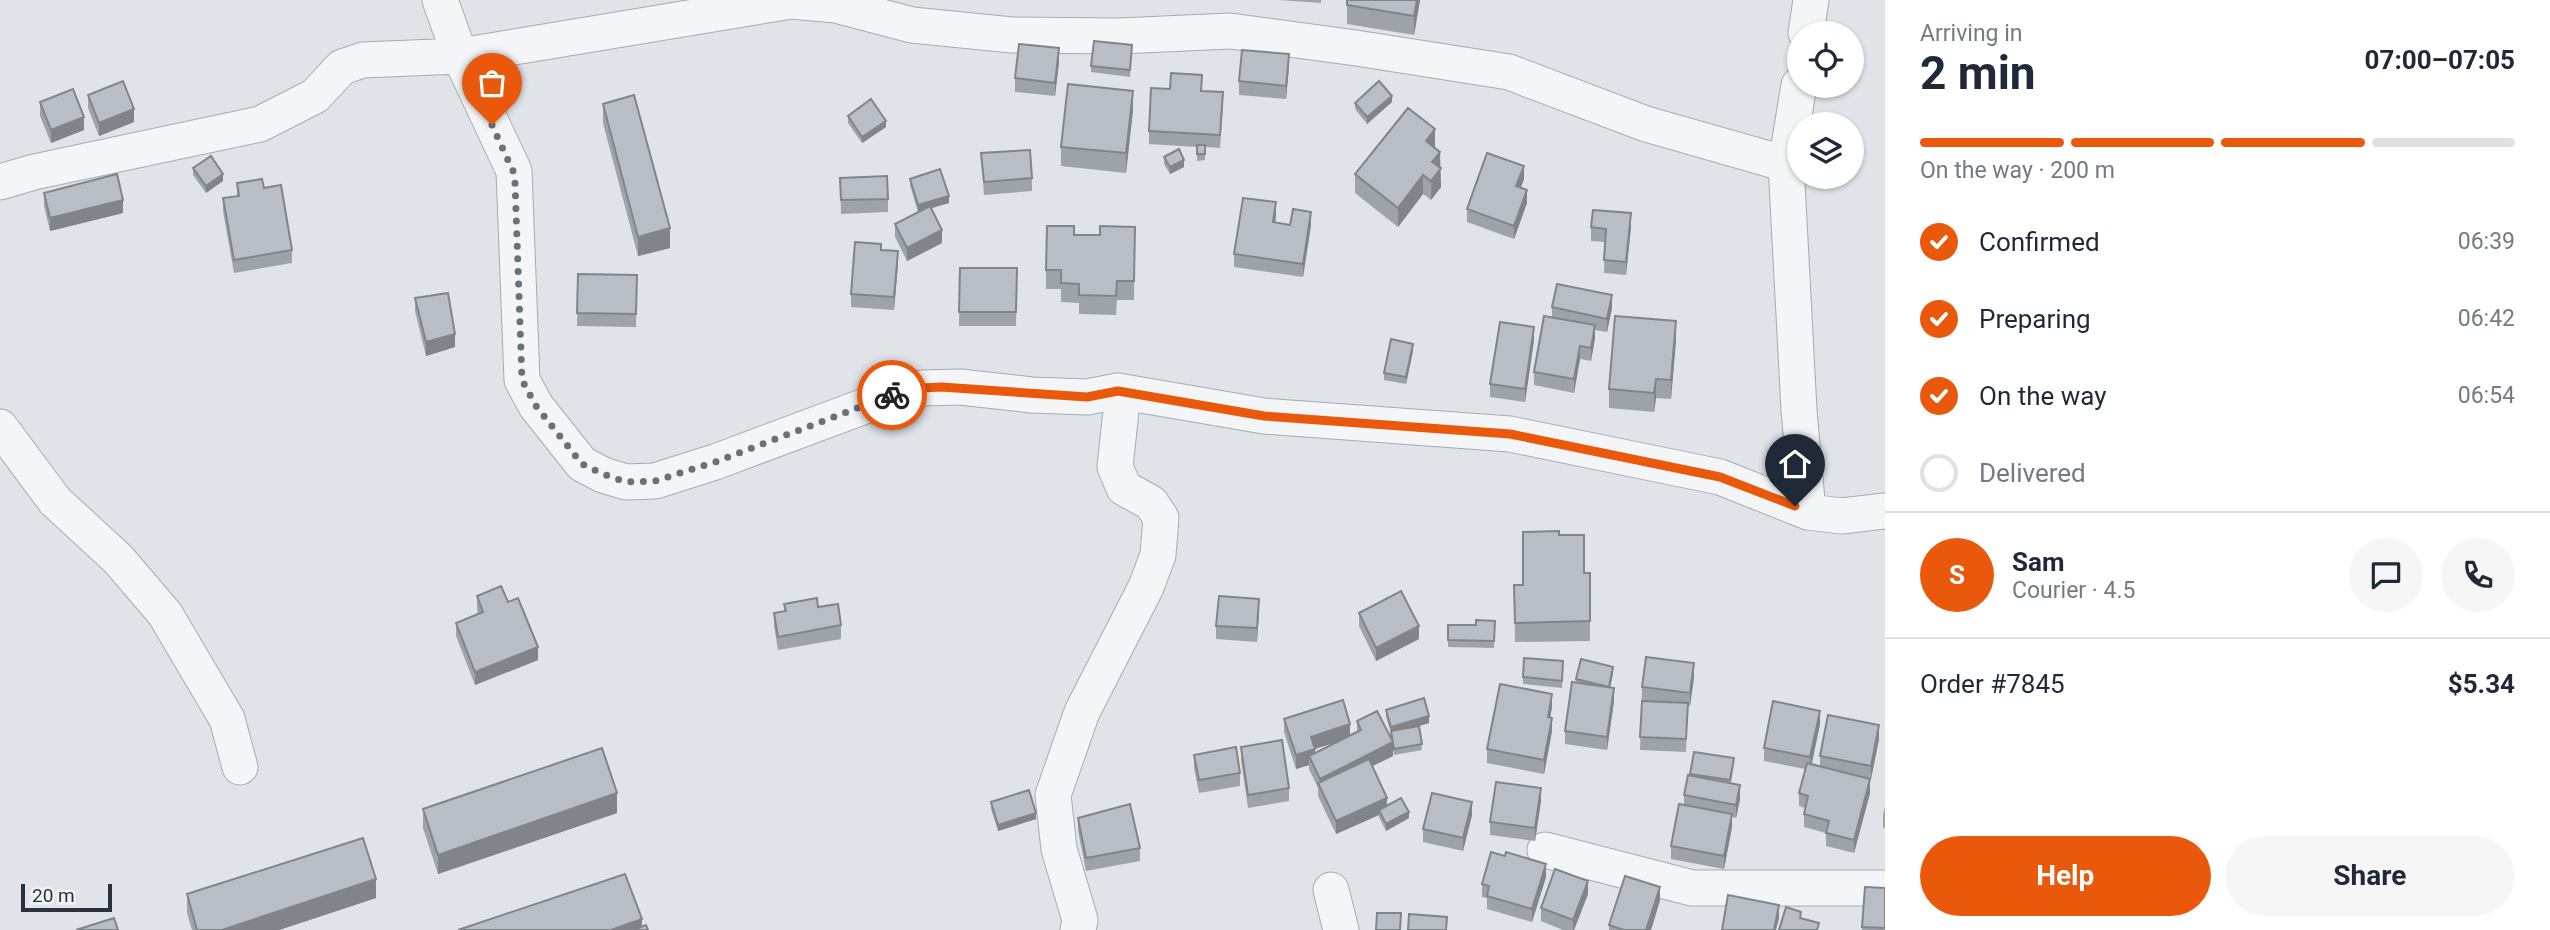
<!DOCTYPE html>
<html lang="en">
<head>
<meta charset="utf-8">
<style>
  body { margin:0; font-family:Roboto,sans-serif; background:#f6f6f7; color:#1f2937; height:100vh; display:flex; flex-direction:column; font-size:26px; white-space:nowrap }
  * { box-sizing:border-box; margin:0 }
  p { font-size:23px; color:#747a83 }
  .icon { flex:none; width:38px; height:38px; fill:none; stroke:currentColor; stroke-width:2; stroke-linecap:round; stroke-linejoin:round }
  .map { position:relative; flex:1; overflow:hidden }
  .side { display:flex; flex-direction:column; background:#fff; width:665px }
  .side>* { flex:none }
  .buttons { position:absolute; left:1787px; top:21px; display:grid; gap:14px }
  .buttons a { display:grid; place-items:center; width:77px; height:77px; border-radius:50%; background:#fff; box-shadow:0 2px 5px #0004; font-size:35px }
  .scale { position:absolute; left:21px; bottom:18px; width:91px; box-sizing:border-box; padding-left:7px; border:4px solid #293340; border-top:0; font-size:19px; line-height:24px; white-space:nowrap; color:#293340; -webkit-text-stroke:5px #f0f3f6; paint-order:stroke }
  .pin { position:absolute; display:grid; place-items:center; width:60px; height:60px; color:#fff; margin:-72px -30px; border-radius:50% 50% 50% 0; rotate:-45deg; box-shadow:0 0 7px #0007 }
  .pin .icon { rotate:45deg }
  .courier { position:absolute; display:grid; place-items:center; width:70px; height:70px; margin:-35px; border:5px solid #ea580c; border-radius:50%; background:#fff; color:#222; box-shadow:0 2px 9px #0007 }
  .overview em { font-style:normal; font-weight:700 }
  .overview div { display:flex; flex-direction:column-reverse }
  .overview { display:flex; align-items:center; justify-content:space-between; height:119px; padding:0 35px }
  h1 { font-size:46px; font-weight:700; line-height:52px }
  .bar { display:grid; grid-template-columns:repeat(4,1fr); gap:10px 7px; align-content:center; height:84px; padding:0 35px }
  .bar i { height:9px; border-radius:5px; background:#e0e1e3 }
  .bar .on { background:#ea580c }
  .bar p { grid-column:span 4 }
  .line { display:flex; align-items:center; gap:18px; padding:0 35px; border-top:2px solid #e0e1e3 }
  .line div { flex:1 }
  .round { display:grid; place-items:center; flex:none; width:74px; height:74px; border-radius:37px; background:#f6f6f7 }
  ol { padding:0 35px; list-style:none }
  li { display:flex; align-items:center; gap:21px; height:77px }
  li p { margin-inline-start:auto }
  li .icon { padding:7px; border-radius:50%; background:#ea580c; color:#fff; stroke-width:4 }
  li:last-child { color:#747a83 }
  li i { width:38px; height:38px; border:4px solid #e0e1e3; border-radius:50% }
  .cta { display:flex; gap:14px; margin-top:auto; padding:14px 35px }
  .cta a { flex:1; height:80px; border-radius:42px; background:#ea580c; color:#fff; font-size:28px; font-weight:700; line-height:80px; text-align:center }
  .cta a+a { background:#f6f6f7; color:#1f2937 }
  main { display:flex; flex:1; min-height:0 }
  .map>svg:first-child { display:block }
</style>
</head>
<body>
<main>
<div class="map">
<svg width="1885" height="930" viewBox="0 0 1885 930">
  <rect width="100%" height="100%" fill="#e0e4e9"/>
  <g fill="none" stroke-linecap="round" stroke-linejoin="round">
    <defs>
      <path id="minor" d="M440,0L460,56L514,171L522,380L536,406L582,464L603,475L626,482L655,481L715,462L897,394L922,388L960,387L1032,395L1087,397L1118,391L1264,416L1510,434L1720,477L1808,512L1842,516L1885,511
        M1806,33L1811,0
        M1799,85L1786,164L1799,410L1808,512
        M0,182L34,172L260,124L315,96L342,67L363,60L460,56L791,1L836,5L912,25L1012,35L1119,36L1230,31L1356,48L1509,72L1646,124L1786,164
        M0,427L55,501L118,559L165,614L227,719L240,767
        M1545,850L1692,888H1885
        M1331,890L1341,930
        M1078,930L1080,920L1059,849L1053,795L1082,712L1146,587L1158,555L1161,518L1151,503L1124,488L1115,467L1121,411L1118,391"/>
    </defs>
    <use href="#minor" stroke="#a5abb3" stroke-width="37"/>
    <use href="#minor" stroke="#f3f5f7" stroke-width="35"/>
  </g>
  <path fill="#9ea3a9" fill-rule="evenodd" d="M1279,0H1321V3Z
    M1420,0L1414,35L1347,24V5Z
    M1132,52L1130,77L1091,72V66Z
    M1059,62L1055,96L1015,92V78Z
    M1289,67L1286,99L1239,95V81Z
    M1202,91L1223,105L1220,148L1205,147V160L1197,161V147L1149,144V131Z
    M88,95L134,122L99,136L88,108Z
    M40,102L84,130L51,143L40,116Z
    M1392,102L1367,124L1355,109V103Z
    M603,104L670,248L638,256L603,123Z
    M1133,110L1126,173L1061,166V147Z
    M848,116L886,127L862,143L848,123Z
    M1435,148L1440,168L1441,187L1431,200L1423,194L1398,227L1355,193V174Z
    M981,153L1032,178V191L984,195Z
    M1164,157L1184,167L1170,174L1164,164Z
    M193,168L223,181L206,193L193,175Z
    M840,178L888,199V212L841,214Z
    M910,179L949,203L931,208L942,243L907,261L895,237V224L918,212L910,185Z
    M1524,179L1521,188L1527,203L1514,239L1467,222V209Z
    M237,183L264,188L292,250V263L234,273L223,211V198L237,196Z
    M44,193L123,213L50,231L44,206Z
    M1276,216L1275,222L1290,225H1311L1303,277L1234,267V254Z
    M1135,227L1134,300H1117L1116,315L1079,314V303L1061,302V289H1046V270L1074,235H1100Z
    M1591,227H1631L1626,275L1604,273L1605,242L1591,241Z
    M881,250L898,264L894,310L851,307V294Z
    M960,268H1017L1016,326H959Z
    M578,274L637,275L636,327L577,326Z
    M415,298L455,347L426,356L415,311Z
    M1552,307L1612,308L1607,332L1595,330V338L1591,361L1580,359L1574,393L1534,385V372L1552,318Z
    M1534,340L1525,402L1490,397V384Z
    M1676,340L1671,399L1656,398L1654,412L1609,408V389Z
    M1413,351L1406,384L1384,380V373Z
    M1559,535L1584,573H1590V641L1515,642L1514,585H1523Z
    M477,596L538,660L475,685L456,636V623L478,614L477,609Z
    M784,604L818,607L841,625V639L778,650L774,626V613L784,611Z
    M1259,612L1257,642L1216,639V626Z
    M1359,613L1419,639L1376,661L1359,626Z
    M1495,621L1494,648L1448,647V625H1476Z
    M1563,668L1562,688L1523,684V677Z
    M1613,673L1610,687L1614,701L1607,750L1565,744V731L1576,679Z
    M1694,677L1690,706H1688L1686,752L1640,750L1642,687Z
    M1552,707L1550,717L1552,731L1544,774L1487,763V749Z
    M1386,710L1429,723L1419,726L1422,750L1394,755L1393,747V756L1372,766L1387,806L1409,818L1386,831L1379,817V815L1336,834L1318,796V788L1309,769V765L1296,769L1284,732V719L1350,735L1357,732V721L1391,739V733L1386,717ZM1337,742L1315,753V749Z
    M1820,724L1812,764L1820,766V756L1879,739L1871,779L1861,777L1870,793L1854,853L1826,846V833L1804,827V814L1805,808L1799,806V793L1805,769L1764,761V748Z
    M1241,747L1289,788V801L1248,808L1241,760Z
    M1194,755L1240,773V786L1199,793L1194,768Z
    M1734,764L1731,783L1740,799L1736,818L1732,817V827L1724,869L1671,859V846L1684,805V795L1690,774Z
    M1541,801L1535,841L1490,835V822Z
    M991,802L1036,819L998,831L991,809Z
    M1885,806V828H1883V815Z
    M423,809L617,813L438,874L423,828Z
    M1472,815L1463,851L1423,842V829Z
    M1078,818L1140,848V861L1086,871L1078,831Z
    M1546,877L1532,922L1487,909V898L1482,897V884Z
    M1865,887L1885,888V930H1862Z
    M187,894L376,898L279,930H192L187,913Z
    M1588,894L1574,930H1563L1541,921V908Z
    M1660,900L1651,930H1609V925Z"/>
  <path fill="#81858a" d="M1417,0H1420L1414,35V16Z
    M1059,48V62L1055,96V83Z
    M1289,54V67L1286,99V86Z
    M1133,91V110L1126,173V153Z
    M1392,96V102L1367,124V117Z
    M134,109V122L99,136V123Z
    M84,117V130L51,143V130Z
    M886,121V127L862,143V137Z
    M1435,129V148L1426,141Z
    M1440,152L1441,187L1431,200L1432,162Z
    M1184,160V167L1170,174V167Z
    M1524,166V179L1516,199V186Z
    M223,174V181L206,193V186Z
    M1423,175V194L1398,227V208Z
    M1527,190V203L1514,239V226Z
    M949,196V203L918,212V205Z
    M123,200V213L50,231V218Z
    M1276,202V216L1273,235V222Z
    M1311,212V225L1303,277V264Z
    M1631,213V227L1626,275V262Z
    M670,228V248L638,256V237Z
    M942,230V243L907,261V248Z
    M898,251V264L894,310V297Z
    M1612,295V308L1607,332V319Z
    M1676,321V340L1671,399V380Z
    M1595,325V338L1591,361V348Z
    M1534,327V340L1525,402V389Z
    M455,334V347L426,356V342Z
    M1413,344V351L1406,384V377Z
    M1580,346V359L1574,393V379Z
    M1656,379V398L1654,412V393Z
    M1259,599V612L1257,642V628Z
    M1419,626V639L1376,661V648Z
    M538,647V660L475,685V672Z
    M1694,663V677L1690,706V693Z
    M1613,667V673L1609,694V687Z
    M1614,688V701L1607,750V737Z
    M1552,694V707L1548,730V717Z
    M1820,711V724L1810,770V757Z
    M1429,716V723L1391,734V727Z
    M1552,718V731L1544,774V760Z
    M1350,724V738L1311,750V737Z
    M1879,725V739L1871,779V766Z
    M1393,742V756L1322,791L1320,787V779Z
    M1315,749V763L1309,756V765L1296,769V755Z
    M1870,779V793L1854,853V840Z
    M1740,785V799L1736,818V805Z
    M1541,788V801L1535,841V828Z
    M617,793V813L438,874V855Z
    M1387,798V811L1379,810V815L1336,834V821Z
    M1472,802V815L1463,851V838Z
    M1409,812V818L1386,831V824Z
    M1036,813V819L998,831V825Z
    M1732,814V827L1724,869V856Z
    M1546,864V877L1532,922V909Z
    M376,879V898L279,930H222Z
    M1588,881V894L1574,930H1573V920Z
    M1660,887V900L1651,930H1646Z
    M1779,905V918L1776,930H1774Z
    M642,919V930H611Z"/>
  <path fill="#b8bec5" stroke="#81858a" stroke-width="2" d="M1347,0H1417L1414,16L1347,5Z
    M1094,41L1132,45L1130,70L1091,66Z
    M1019,44L1059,48L1055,83L1015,78Z
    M1242,50L1289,54L1286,86L1239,81Z
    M1171,73L1202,75L1201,91L1223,92L1220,135L1149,131L1151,88L1170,89Z
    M123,81L134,109L99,123L88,95Z
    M1379,81L1392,96L1367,117L1355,103Z
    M1068,84L1133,91L1126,153L1061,147Z
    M73,89L84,117L51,130L40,102Z
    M634,95L670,228L638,237L603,104Z
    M871,99L886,121L862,137L848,116Z
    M1408,108L1435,129L1426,141L1440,152L1432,162L1441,168L1431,181L1423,175L1398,208L1355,174Z
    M1197,145H1205V154H1197Z
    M1179,149L1184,160L1170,167L1164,157Z
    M1030,150L1032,178L984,182L981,153Z
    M1487,153L1524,166L1516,186L1527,190L1514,226L1467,209Z
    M211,156L223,174L206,186L193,168Z
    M940,169L949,196L918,205L910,179Z
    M117,174L123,200L50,218L44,193Z
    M887,176L888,199L841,200L840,178Z
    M262,179L264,188L281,185L292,250L234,260L223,198L239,196L237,183Z
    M1243,198L1276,202L1273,222L1290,225L1293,209L1311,212L1303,264L1234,254Z
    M930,206L942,230L907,248L895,224Z
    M1593,210L1631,213L1626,262L1604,260L1606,229L1591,227Z
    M1047,226H1074V235H1100V226L1135,227L1134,281H1117L1116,296L1079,295V284L1061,283V270H1046Z
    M855,242L881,244V250L898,251L894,297L851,294Z
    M960,268H1017L1016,312H959Z
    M578,274L637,275L636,314L577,313Z
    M1557,284L1612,295L1607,319L1552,307Z
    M448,293L455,334L426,342L415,298Z
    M1544,316L1595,325L1591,348L1580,346L1574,379L1534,372Z
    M1615,316L1676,321L1671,380L1656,379L1654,393L1609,389Z
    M1500,322L1534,327L1525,389L1490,384Z
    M1391,339L1413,344L1406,377L1384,373Z
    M1559,531V535H1584V573H1590V621L1515,623L1514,585H1523V532Z
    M501,586L508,602L518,598L538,647L475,672L456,623L483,612L477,596Z
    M1401,591L1419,626L1376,648L1359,613Z
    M1219,596L1259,599L1257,628L1216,626Z
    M817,598L818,607L838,604L841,625L778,637L774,613L786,611L784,604Z
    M1476,620L1495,621L1494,641L1448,640V625H1476Z
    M1646,657L1694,663L1690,693L1642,687Z
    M1524,658L1563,661L1562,681L1523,677Z
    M1581,659L1613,667L1609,687L1576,679Z
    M1572,682L1614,688L1607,737L1565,731Z
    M1500,684L1552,694L1548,717L1552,718L1544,760L1487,749Z
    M1424,698L1429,716L1391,727L1386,710Z
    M1343,700L1350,724L1311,737L1315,749L1296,755L1284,719Z
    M1642,701L1688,703L1686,739L1640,737Z
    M1773,701L1820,711L1810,757L1764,748Z
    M1377,711L1393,742L1320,779L1309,756L1361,730L1357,721Z
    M1828,715L1879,725L1871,766L1820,756Z
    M1419,726L1422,744L1394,749L1391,731Z
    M1282,740L1289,788L1248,795L1241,747Z
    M1236,747L1240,773L1199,780L1194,755Z
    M602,748L617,793L438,855L423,809Z
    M1694,752L1734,758L1730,780L1690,774Z
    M1369,759L1387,798L1336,821L1318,783Z
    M1807,763L1870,779L1854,840L1826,833L1829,821L1804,814L1808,796L1799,793Z
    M1688,775L1740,785L1736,805L1684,795Z
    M1496,782L1541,788L1535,828L1490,822Z
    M1029,790L1036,813L998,825L991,802Z
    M1432,793L1472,802L1463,838L1423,829Z
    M1401,798L1409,812L1386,824L1379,810Z
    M1130,804L1140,848L1086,858L1078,818Z
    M1679,804L1732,814L1724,856L1671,846Z
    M363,838L376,879L222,930H197L187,894Z
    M1491,852L1505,856L1506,852L1546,864L1532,909L1487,896L1489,886L1482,884Z
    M1555,869L1588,881L1573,920L1541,908Z
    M625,874L642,919L611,930H458Z
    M1625,876L1660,887L1646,930H1624L1609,925Z
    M1865,887L1885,888V928L1862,927Z
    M1728,895L1779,905L1774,930H1722Z
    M1786,907L1801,912L1800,918L1819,923L1817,930H1779Z
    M1377,913H1401L1400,930H1376Z
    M1409,914L1447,917L1446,930H1408Z
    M114,918L118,930H76Z
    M646,925L648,930H633Z"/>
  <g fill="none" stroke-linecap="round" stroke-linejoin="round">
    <path stroke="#69717b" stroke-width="7" stroke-dasharray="0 12.6" d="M492,125L513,171L515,183L522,380L536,406L582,464L603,474L626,482L655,481L715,462L892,395"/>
    <path stroke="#ea580c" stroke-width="9" d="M892,395L922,388L941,387L1087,397L1118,391L1264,416L1510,434L1720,477L1795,506"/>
  </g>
</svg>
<div class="buttons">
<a><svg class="icon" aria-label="locate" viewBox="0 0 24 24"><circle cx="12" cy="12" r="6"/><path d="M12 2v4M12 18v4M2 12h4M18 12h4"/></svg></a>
<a><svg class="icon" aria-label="layers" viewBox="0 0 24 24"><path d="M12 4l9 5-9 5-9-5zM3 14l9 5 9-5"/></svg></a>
</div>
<div class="scale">20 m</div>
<div class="pin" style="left:492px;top:125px;background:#ea580c"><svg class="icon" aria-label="bag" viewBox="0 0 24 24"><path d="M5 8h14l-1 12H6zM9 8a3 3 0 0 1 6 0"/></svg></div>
<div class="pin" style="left:1795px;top:506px;background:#1f2937"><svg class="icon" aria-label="home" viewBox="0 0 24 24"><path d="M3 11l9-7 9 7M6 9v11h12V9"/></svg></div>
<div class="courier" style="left:892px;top:395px"><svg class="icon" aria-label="bike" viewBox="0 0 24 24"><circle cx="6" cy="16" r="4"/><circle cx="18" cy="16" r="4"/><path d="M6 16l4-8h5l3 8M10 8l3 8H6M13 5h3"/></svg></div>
</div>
<section class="side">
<div class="overview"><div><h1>2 min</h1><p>Arriving in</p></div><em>07:00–07:05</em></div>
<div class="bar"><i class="on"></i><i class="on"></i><i class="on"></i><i></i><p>On the way · 200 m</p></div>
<ol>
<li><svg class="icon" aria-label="check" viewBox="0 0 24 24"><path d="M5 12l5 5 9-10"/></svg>Confirmed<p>06:39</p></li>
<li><svg class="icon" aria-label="check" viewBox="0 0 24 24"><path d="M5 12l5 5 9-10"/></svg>Preparing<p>06:42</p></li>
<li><svg class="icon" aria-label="check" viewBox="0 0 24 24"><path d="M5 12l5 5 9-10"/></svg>On the way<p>06:54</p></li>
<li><i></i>Delivered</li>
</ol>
<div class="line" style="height:126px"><b class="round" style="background:#ea580c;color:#fff">S</b><div><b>Sam</b><p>Courier · 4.5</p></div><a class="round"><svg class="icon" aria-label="chat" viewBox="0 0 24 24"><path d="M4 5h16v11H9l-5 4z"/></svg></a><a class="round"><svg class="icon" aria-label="phone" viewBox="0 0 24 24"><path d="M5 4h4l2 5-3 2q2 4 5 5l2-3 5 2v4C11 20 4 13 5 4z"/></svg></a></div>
<div class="line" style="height:91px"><div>Order #7845</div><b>$5.34</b></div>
<div class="cta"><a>Help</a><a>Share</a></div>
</section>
</main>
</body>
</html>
